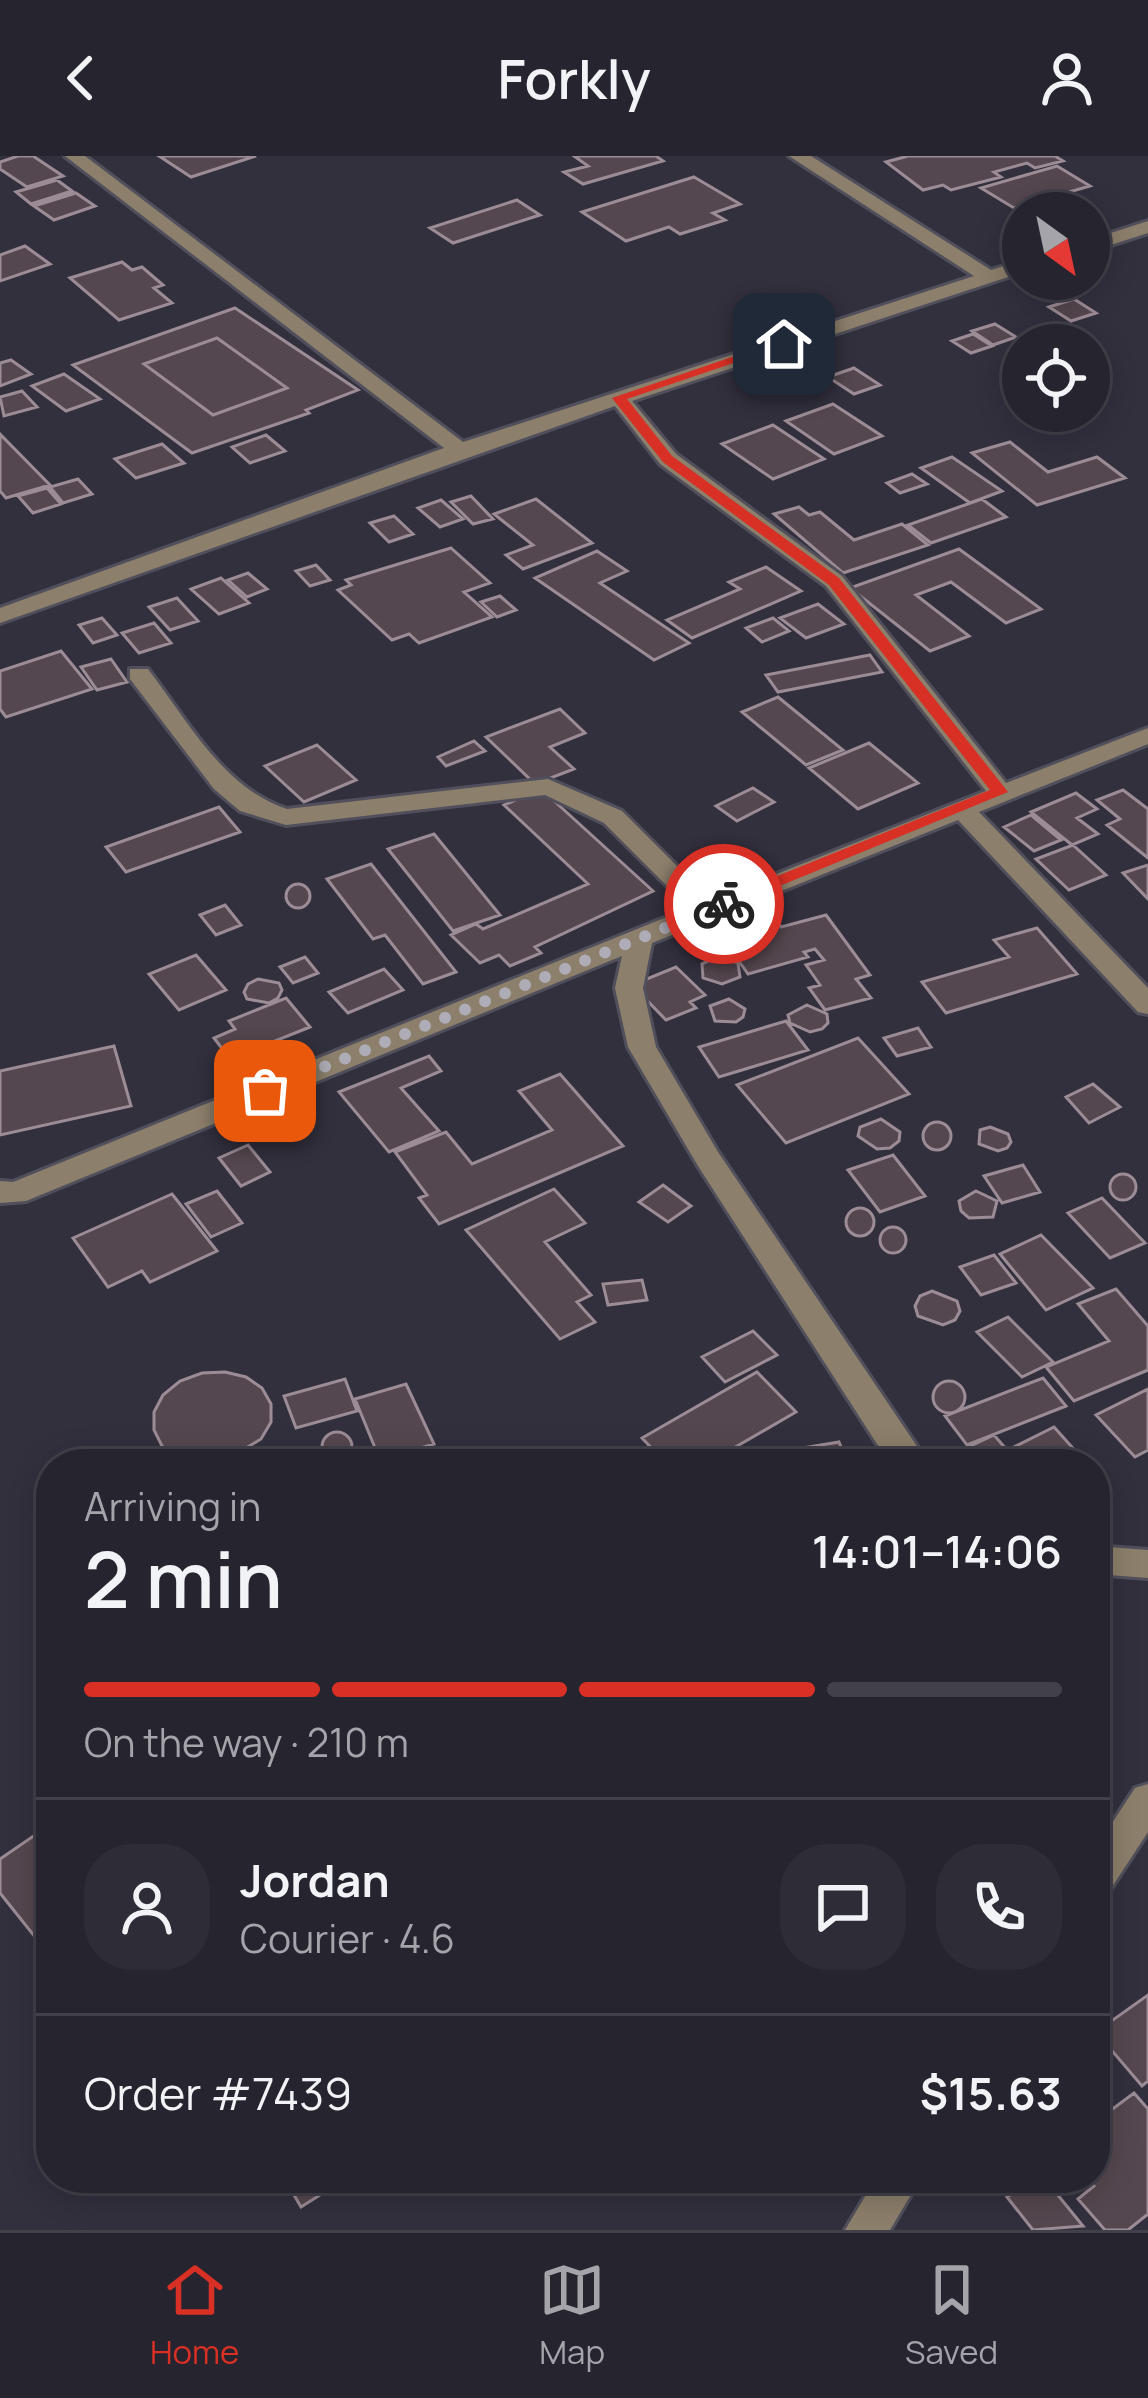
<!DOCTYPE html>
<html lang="en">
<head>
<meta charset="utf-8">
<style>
  body { margin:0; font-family:Manrope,sans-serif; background:#2e2c36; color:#f1f3f6; height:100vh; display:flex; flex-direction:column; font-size:45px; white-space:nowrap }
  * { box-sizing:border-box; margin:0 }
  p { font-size:39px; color:#a4a4aa }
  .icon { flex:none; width:66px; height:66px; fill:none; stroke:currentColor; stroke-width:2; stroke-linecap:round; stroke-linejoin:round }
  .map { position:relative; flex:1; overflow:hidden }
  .drawer { position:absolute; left:36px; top:1293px; width:1074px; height:744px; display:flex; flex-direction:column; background:#26242e; border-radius:48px; box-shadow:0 6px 30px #0003,0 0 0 3px #42414a }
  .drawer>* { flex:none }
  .needle { width:78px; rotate:147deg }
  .controls { position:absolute; left:1002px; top:36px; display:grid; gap:24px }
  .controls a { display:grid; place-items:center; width:108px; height:108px; border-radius:50%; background:#26242e; box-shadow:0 6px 30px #0003,0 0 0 3px #42414a; font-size:60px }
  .pin { position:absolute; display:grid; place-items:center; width:102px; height:102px; color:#fff; margin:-51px; border-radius:24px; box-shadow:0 6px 18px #0006 }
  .courier { position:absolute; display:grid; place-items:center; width:120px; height:120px; margin:-60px; border:9px solid #d93025; border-radius:50%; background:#fff; color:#222; box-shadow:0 3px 15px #0007 }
  .head em { font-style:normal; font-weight:600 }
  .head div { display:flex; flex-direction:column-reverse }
  .head { display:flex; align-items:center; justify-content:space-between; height:204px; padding:0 48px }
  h1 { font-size:78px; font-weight:600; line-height:90px }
  .bar { display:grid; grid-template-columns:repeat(4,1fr); gap:18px 12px; align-content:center; height:144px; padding:0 48px }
  .bar i { height:15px; border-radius:9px; background:#42414a }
  .bar .on { background:#d93025 }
  .bar p { grid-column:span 4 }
  .line { display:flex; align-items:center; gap:30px; padding:0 48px; border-top:3px solid #42414a }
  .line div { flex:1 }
  .round { display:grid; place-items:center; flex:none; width:126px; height:126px; border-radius:48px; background:#2e2c36 }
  header { display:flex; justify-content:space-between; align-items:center; height:156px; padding:0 48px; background:#26242e; font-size:54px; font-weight:600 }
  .dock { display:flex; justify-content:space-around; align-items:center; height:168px; border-top:3px solid #42414a; background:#26242e; font-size:33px; color:#a4a4aa }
  .dock a { display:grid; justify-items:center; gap:6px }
  .dock .on { color:#d93025 }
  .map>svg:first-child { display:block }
</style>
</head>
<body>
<header><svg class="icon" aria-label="back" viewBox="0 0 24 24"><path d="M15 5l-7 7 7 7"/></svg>Forkly<svg class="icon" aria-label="person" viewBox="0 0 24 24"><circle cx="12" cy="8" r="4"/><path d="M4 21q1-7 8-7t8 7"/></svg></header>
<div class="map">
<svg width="1148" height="2074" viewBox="0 0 1148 2074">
  <rect width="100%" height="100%" fill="#32303d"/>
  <path fill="#55474f" stroke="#9c8c95" stroke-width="3" fill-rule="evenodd" d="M18,0H33L63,20L27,31L0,13V6Z
    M159,0H256L191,21Z
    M574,0H656L663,5L583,28L564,16L588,10Z
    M908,0H1055L1063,5L1035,12L1027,7L994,16L1001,21L951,34L943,29L923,34L886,6Z
    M1057,10L1090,30L1014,52L981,32Z
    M694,21L740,48L713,57L725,64L680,78L669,71L626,85L582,56Z
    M57,24L72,35L31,48L16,36Z
    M76,37L95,50L54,64L34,50Z
    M517,44L540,59L453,87L430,72Z
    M25,90L50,108L0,125V99Z
    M122,106L132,114L142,111L163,129L154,132L172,147L119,164L70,122Z
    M1074,143L1096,157L1071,165L1049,151Z
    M235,152L358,234L306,254L309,257L192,297L73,209ZM217,182L287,232L213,259L144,208Z
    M995,168L1016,181L993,189L972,175Z
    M973,178L992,190L971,197L952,185Z
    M217,182L287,232L213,259L144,208Z
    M11,204L31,218L0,230V207Z
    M854,212L880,229L854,238L828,221Z
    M64,218L100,243L66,255L32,230Z
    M22,235L37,251L4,260L0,241Z
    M833,248L882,280L834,298L786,265Z
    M773,269L824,303L773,323L722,288Z
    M0,278L50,329L6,342L0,335Z
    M266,279L285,295L250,307L232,291Z
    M1010,286L1048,316L1097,301L1125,322L1037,349L972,297Z
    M162,288L184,307L136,322L115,303Z
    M952,301L1002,335L970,347L921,312Z
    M912,318L927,328L900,337L887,327Z
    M78,323L92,338L63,347L50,331Z
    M47,332L61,348L33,357L18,340Z
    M471,340L493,363L473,368L451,346Z
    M536,343L592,387L523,413L506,399L533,389L494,358Z
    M982,343L1006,361L931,387L908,369Z
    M441,344L463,363L440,371L418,352Z
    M799,351L809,359L820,356L854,384L902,368L928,389L843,417L774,358Z
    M394,360L413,378L389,386L370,367Z
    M451,392L490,427L464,436L492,461L419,487L409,478L392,484L338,434L351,429L346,424Z
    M959,393L1041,453L1006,467L951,426L916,439L969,480L930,495L850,432Z
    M597,395L627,415L600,427L689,487L654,504L535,422Z
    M316,409L330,424L310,430L296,415Z
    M766,411L801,435L692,482L667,464L740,433L729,426Z
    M248,417L267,433L247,441L228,424Z
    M221,422L249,447L219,458L191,433Z
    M500,440L516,454L497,461L481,446Z
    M177,442L198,465L170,474L149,451Z
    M818,448L844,468L806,482L780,462Z
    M102,462L117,479L93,487L79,469Z
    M773,462L789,475L762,486L746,472Z
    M154,467L171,487L139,497L122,477Z
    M61,495L92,533L6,561L0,553V515Z
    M870,499L882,516L778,536L766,519Z
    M111,503L127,526L97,534L81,511Z
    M778,541L843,594L806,609L742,556Z
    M560,553L585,577L550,591L574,613L535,628L486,581Z
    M474,585L485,595L446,610L438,601Z
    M869,587L918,627L858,653L809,612Z
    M317,589L356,624L304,646L265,610Z
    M753,632L774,646L737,665L716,650Z
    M541,633L653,735L535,791L541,797L510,810L499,799L480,807L451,779L476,768L483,773L588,728L504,649Z
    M1123,634L1148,653V702L1107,669L1120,663L1097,644Z
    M1076,637L1097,653L1077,662L1098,678L1072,689L1031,656Z
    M219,651L240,676L126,716L106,691Z
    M1031,659L1061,684L1034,695L1004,671Z
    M434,678L500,759L453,775L388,693Z
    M1073,689L1106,719L1069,734L1036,703Z
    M371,708L456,816L423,828L385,779L373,783L327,723Z
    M1148,709V743L1123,717Z
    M286 740a12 12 0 1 1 24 0a12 12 0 1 1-24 0Z
    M225,749L241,769L216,779L200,759Z
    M826,759L870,819L856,823L871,842L825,854L809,832L820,829L806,809L824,804L815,793L804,796L808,801L748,818L720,778L776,763L781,771Z
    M1037,772L1077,818L946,857L922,826L1009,801L994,784Z
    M196,799L226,834L179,854L149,818Z
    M719,800L738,807L740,821L722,828L703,822L702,808Z
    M305,801L318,817L293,827L280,811Z
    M676,811L705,839L690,846L696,852L666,864L632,829Z
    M384,813L403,834L348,857L329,836Z
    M258,823L279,827L282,834L278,842L269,847L247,843L244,836L248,828Z
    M286,842L310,871L230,903L214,882L235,873L229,865Z
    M729,843L745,853L743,861L736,866L715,865L710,850Z
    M807,849L827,858L828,867L822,873L810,876L790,867L788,859Z
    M786,865L808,894L719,921L699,891Z
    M918,872L931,891L897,900L884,882Z
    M858,882L909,938L786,987L737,929Z
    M114,890L131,950L0,979V915Z
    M429,900L441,915L401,932L439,975L389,996L339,936Z
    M560,918L623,990L439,1068L419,1042L427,1039L395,996L446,976L472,1008L552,974L519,935Z
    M1093,928L1120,951L1089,967L1066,941Z
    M881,963L900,976L899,985L890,992L877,993L858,980L860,971Z
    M923 980a14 14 0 1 1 28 0a14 14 0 1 1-28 0Z
    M990,971L1008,978L1011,986L1007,992L998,995L979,988L980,974Z
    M248,989L270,1016L241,1030L219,1002Z
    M893,999L925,1040L880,1056L848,1014Z
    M1023,1009L1040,1036L1002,1047L984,1020Z
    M1110 1031a13 13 0 1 1 26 0a13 13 0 1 1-26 0Z
    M663,1029L691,1050L668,1066L639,1046Z
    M554,1033L585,1067L545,1086L591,1139L577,1146L595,1166L560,1183L466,1074Z
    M217,1035L242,1067L211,1081L186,1048Z
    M976,1035L997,1045L993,1061L969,1062L961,1055L959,1045Z
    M172,1038L217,1095L150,1126L142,1115L108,1131L73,1082Z
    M1102,1042L1145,1087L1110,1102L1068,1057Z
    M846 1066a14 14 0 1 1 28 0a14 14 0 1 1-28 0Z
    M880 1084a13 13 0 1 1 26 0a13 13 0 1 1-26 0Z
    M1041,1079L1093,1132L1046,1154L1000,1098Z
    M994,1099L1016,1127L981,1139L960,1111Z
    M642,1124L647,1144L608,1149L603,1128Z
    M1116,1133L1148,1170V1214L1074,1245L1046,1211L1109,1185L1078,1148Z
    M932,1135L957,1145L960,1155L955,1164L943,1169L918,1160L915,1150L920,1140Z
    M1008,1161L1053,1206L1022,1221L977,1176Z
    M753,1175L777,1199L725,1226L702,1201Z
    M225,1216L246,1221L262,1232L271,1248V1266L261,1283L223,1306L200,1307L178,1302L162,1290L154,1274V1256L163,1239L180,1225L202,1217Z
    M757,1216L796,1256L706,1308H667L642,1282Z
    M1043,1222L1066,1250L967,1289L945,1260Z
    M345,1223L357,1255L296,1272L284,1240Z
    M933 1241a16 16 0 1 1 32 0a16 16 0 1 1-32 0Z
    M406,1228L434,1288L380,1304L355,1243Z
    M1148,1233V1294L1135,1301L1096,1259Z
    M1054,1271L1087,1308H1026L1012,1292Z
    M322 1291a15 15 0 1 1 30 0a15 15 0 1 1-30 0Z
    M994,1279L1019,1308H969L958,1296Z
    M839,1286L848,1308H802L797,1293Z
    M51,1668V1785L43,1791L0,1737V1703Z
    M1148,1839V1925L1142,1930L1096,1876Z
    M1134,1937L1148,1953V2058L1128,2074H1105L1078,2043L1094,2030L1087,2022H1095V1966Z
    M284,2022H347L301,2051Z
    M1036,2022H1044L1083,2070L1033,2074L1007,2041Z"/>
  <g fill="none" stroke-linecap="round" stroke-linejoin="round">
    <defs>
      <path id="minor" d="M65,0H85L463,286L974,120L789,0H811L991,114L1023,104V116L632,245L676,298L842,420L1006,627L1148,572V588L979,656L1148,832V858L1138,856L958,664L652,787L643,832L656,891L718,996L929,1308H893L877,1288L698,1010L628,891L615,832L622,800L26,1045L0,1047V1025L13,1026L689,752L604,667L545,639L286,669L240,655L214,633L130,523V513H148C188,565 223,632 287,653L548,623L622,655L711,744L986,635L826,430L660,308L615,250L0,467V452L444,292Z
        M1148,65V77L1089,96V84Z
        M1095,1390L1148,1394V1422L1095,1418Z
        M1148,1628V1676L1108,1737L1095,1742V1693L1135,1632Z
        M876,2022H921L890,2074H845Z"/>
    </defs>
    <use href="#minor" stroke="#504f5b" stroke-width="6"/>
    <use href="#minor" fill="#8c7f6b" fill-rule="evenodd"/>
  </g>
  <path fill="#d93025" d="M779,185L790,188L627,243L672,300L839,422L1008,636L724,753L716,748L718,744L990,634L829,429L663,306L612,242Z"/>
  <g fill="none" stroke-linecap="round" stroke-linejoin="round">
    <path stroke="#aeacb6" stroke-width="12" stroke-dasharray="0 21.6" d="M265,935L724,748"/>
  </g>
</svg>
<div class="controls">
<a><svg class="needle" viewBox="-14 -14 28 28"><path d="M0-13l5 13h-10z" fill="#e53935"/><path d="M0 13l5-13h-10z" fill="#a4a4aa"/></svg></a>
<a><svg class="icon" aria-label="locate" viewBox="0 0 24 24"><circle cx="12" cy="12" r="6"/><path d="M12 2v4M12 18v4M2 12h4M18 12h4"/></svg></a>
</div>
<div class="pin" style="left:265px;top:935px;background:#ea580c"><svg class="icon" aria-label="bag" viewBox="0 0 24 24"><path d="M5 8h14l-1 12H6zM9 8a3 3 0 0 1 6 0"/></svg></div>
<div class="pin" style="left:784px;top:188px;background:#1f2937"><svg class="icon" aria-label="home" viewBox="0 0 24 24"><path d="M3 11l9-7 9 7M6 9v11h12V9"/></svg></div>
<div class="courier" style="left:724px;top:748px"><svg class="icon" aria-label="bike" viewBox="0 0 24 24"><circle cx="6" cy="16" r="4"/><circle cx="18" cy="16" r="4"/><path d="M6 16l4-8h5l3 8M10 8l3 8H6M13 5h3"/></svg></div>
<section class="drawer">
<div class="head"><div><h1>2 min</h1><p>Arriving in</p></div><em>14:01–14:06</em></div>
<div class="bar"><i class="on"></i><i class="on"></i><i class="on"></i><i></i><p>On the way · 210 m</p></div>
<div class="line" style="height:216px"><a class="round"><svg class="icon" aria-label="person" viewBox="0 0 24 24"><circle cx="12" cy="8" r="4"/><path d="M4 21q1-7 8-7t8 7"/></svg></a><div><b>Jordan</b><p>Courier · 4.6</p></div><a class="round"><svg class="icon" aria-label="chat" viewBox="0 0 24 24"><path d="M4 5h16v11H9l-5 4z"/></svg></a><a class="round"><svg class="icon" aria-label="phone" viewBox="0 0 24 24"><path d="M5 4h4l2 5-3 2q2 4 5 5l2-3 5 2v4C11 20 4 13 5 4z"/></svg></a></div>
<div class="line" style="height:156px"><div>Order #7439</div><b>$15.63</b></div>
</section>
</div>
<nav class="dock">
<a class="on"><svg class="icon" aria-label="home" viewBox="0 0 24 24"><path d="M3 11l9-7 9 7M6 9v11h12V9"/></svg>Home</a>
<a><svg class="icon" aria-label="map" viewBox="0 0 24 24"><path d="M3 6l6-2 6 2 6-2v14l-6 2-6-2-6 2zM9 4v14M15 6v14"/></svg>Map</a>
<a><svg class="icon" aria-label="saved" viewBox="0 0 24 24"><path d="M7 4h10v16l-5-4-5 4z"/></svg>Saved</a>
</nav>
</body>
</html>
